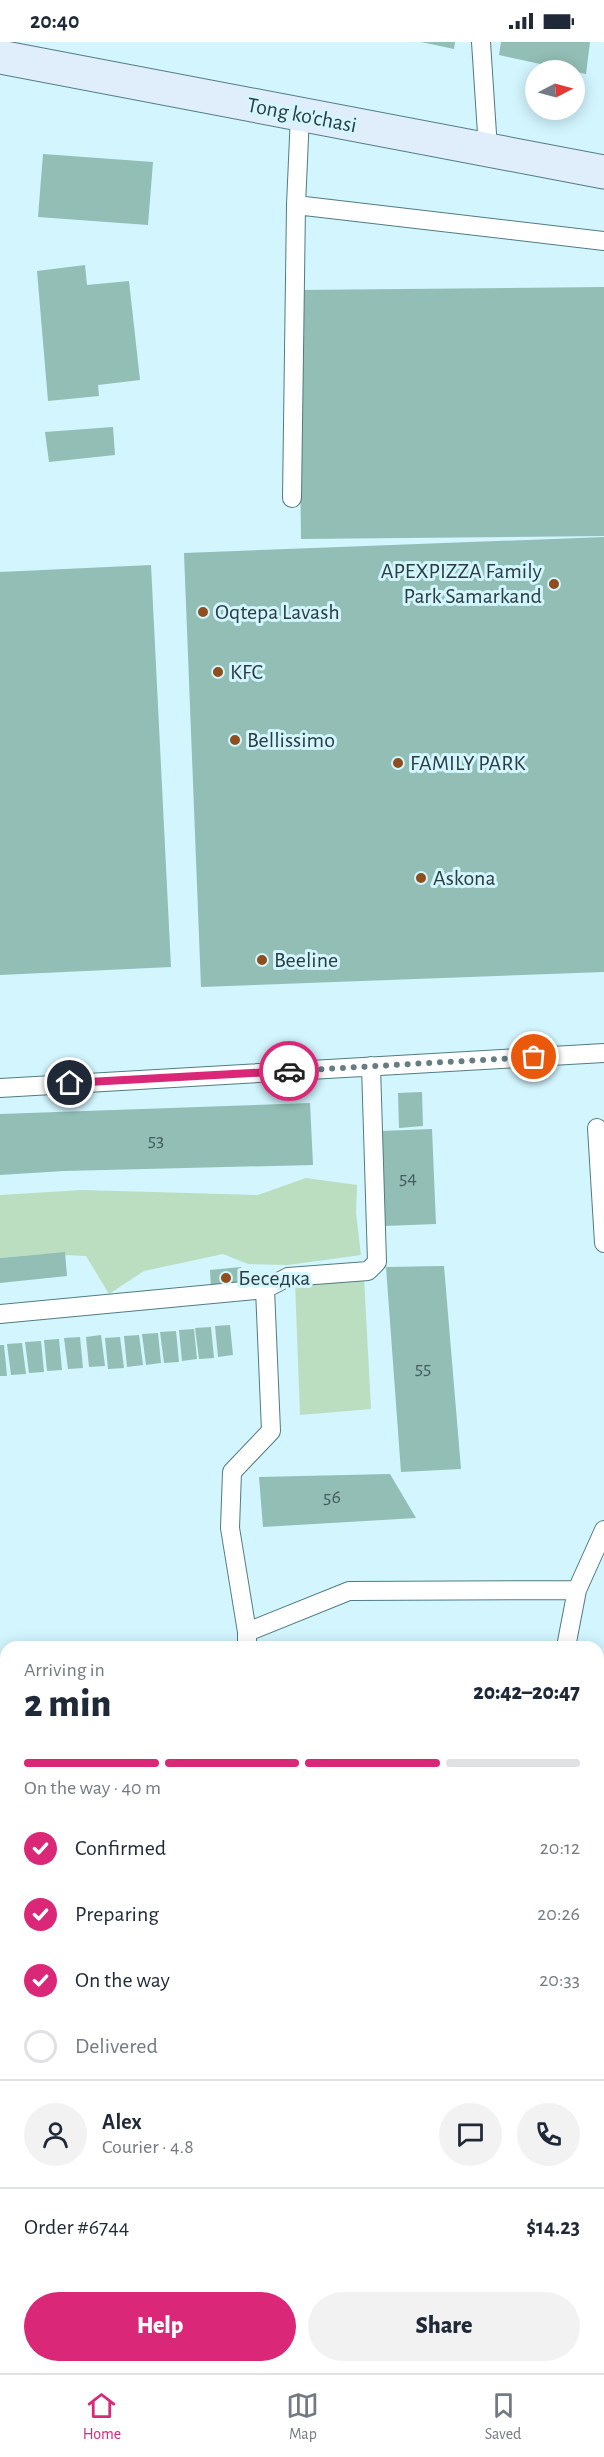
<!DOCTYPE html>
<html lang="en">
<head>
<meta charset="utf-8">
<style>
  body { margin:0; font-family:"Alegreya Sans",sans-serif; background:#f2f2f3; color:#1f2937; height:100vh; display:flex; flex-direction:column; font-size:22px; white-space:nowrap }
  * { box-sizing:border-box; margin:0 }
  p { font-size:20px; color:#747a83 }
  .icon { flex:none; width:33px; height:33px; fill:none; stroke:currentColor; stroke-width:2; stroke-linecap:round; stroke-linejoin:round }
  .map { position:relative; flex:1; overflow:hidden }
  .details { position:absolute; left:0px; top:1599px; width:604px; height:732px; display:flex; flex-direction:column; background:#fff; border-radius:18px 18px 0 0; box-shadow:0 3px 15px #0003 }
  .details>* { flex:none }
  .needle { width:39px; rotate:84deg }
  .fabs { position:absolute; left:525px; top:18px; display:grid; gap:12px }
  .fabs a { display:grid; place-items:center; width:60px; height:60px; border-radius:50%; background:#fff; box-shadow:0 3px 15px #0003; font-size:30px }
  .pin { position:absolute; display:grid; place-items:center; width:51px; height:51px; color:#fff; margin:-26px; border:3px solid #fff; border-radius:50%; box-shadow:0 2px 6px #0007 }
  .courier { position:absolute; display:grid; place-items:center; width:60px; height:60px; margin:-30px; border:4px solid #db2777; border-radius:50%; background:#fff; color:#222; box-shadow:0 2px 8px #0007 }
  .head em { font-style:normal; font-weight:800 }
  .head div { display:flex; flex-direction:column-reverse }
  .head { display:flex; align-items:center; justify-content:space-between; height:102px; padding:0 24px }
  h1 { font-size:39px; font-weight:800; line-height:45px }
  .bar { display:grid; grid-template-columns:repeat(4,1fr); gap:9px 6px; align-content:center; height:72px; padding:0 24px }
  .bar i { height:8px; border-radius:4px; background:#e0e1e3 }
  .bar .selected { background:#db2777 }
  .bar p { grid-column:span 4 }
  .line { display:flex; align-items:center; gap:15px; padding:0 24px; border-top:2px solid #e0e1e3 }
  .line div { flex:1 }
  .round { display:grid; place-items:center; flex:none; width:63px; height:63px; border-radius:32px; background:#f2f2f3 }
  ol { padding:0 24px; list-style:none }
  li { display:flex; align-items:center; gap:18px; height:66px }
  li p { margin-inline-start:auto }
  li .icon { padding:6px; border-radius:50%; background:#db2777; color:#fff; stroke-width:4 }
  li:last-child { color:#747a83 }
  li i { width:33px; height:33px; border:3px solid #e0e1e3; border-radius:50% }
  .primary-button { display:flex; gap:12px; margin-top:auto; padding:12px 24px }
  .primary-button a { flex:1; height:69px; border-radius:36px; background:#db2777; color:#fff; font-size:24px; font-weight:800; line-height:69px; text-align:center }
  .primary-button a+a { background:#f2f2f3; color:#1f2937 }
  .status { display:flex; justify-content:space-between; align-items:center; height:42px; padding:0 30px; background:#fff; direction:ltr }
  .status svg { height:16px; fill:currentColor }
  .menu { display:flex; justify-content:space-around; align-items:center; height:84px; border-top:2px solid #e0e1e3; background:#fff; font-size:16px; color:#747a83 }
  .menu a { display:grid; justify-items:center; gap:3px }
  .menu .selected { color:#db2777 }
  .map>svg:first-child { display:block }
</style>
</head>
<body>
<div class="status"><b>20:40</b><svg viewBox="0 0 49 12"><path d="M0 12V9h3v3zM5 12V6h3v6zM10 12V3h3v9zM15 12V0h3v12zM26 1h20v11H26zM47 4h2v5h-2z"/></svg></div>
<div class="map">
<svg width="604" height="2331" viewBox="0 0 604 2331">
  <rect width="100%" height="100%" fill="#d2f5fe"/>
  <path fill="#bbddc0" d="M306,1136L357,1143L356,1171L361,1213L288,1223L248,1222L223,1212L144,1229L109,1252L86,1214L43,1212L0,1216V1153L82,1148L258,1153Z
    M364,1235L371,1367L300,1373L295,1239Z"/>
  <path fill="#92beb5" d="M421,0H455L454,7Z
    M501,0H590L586,32L499,13Z
    M43,112L153,120L148,183L38,175Z
    M85,223L87,243L129,239L140,338L98,343L99,354L48,359L37,229Z
    M604,245V494L301,497L298,248Z
    M113,385L115,413L49,420L45,390Z
    M604,495V930L201,945L184,511Z
    M151,523L171,925L0,933V530Z
    M422,1050L423,1084L399,1086L398,1051Z
    M310,1061L313,1123L64,1129L0,1133V1072Z
    M432,1087L436,1182L384,1184L381,1089Z
    M65,1210L67,1234L0,1241V1216Z
    M444,1224L461,1427L401,1430L386,1225Z
    M241,1225L243,1244L211,1248L210,1228Z
    M230,1283L233,1313L218,1315L215,1284Z
    M211,1285L214,1316L199,1317L195,1286Z
    M194,1287L197,1317L182,1319L179,1288Z
    M176,1289L179,1320L164,1321L160,1290Z
    M158,1291L161,1321L146,1323L142,1292Z
    M101,1293L105,1324L89,1325L86,1295Z
    M139,1293L143,1323L127,1325L124,1294Z
    M80,1295L83,1326L68,1327L64,1296Z
    M120,1295L124,1326L108,1327L105,1296Z
    M59,1297L62,1328L47,1329L44,1298Z
    M41,1299L44,1330L29,1331L25,1300Z
    M22,1301L26,1332L11,1333L7,1302Z
    M0,1303H4L7,1334H0Z
    M390,1432L416,1476L263,1485L259,1435Z
    M0,1808H6V1870H4L3,1848H0Z
    M598,2048H604V2077L598,2076Z
    M87,2325H153V2331H87Z
    M401,2325H457V2331H402Z"/>
  <g fill="none" stroke-linecap="round" stroke-linejoin="round">
    <defs>
      <path id="service" d="M481,0L488,107
        M296,163L604,199
        M292,456L296,163L300,73
        M0,1046L604,1011
        M597,1086L604,1201
        M265,1247L288,1235L368,1229L377,1220L371,1024
        M0,1272L265,1247L271,1389L232,1430L230,1486L247,1590
        M577,1548L604,1488
        M247,1605V1590L349,1549L577,1548L566,1605
        M598,1750H604
        M0,1951L6,1950
        M49,2325L50,2331
        M248,2325V2331
        M584,2325V2331"/>
      <path id="secondary" d="M0,15L604,130"/>
    </defs>
    <use href="#service" stroke="#517b84" stroke-width="20"/>
    <use href="#secondary" stroke="#517b84" stroke-width="35"/>
    <use href="#service" stroke="#fff" stroke-width="18"/>
    <use href="#secondary" stroke="#e0eefb" stroke-width="33"/>
  </g>
  <g fill="none" stroke-linecap="round" stroke-linejoin="round">
    <path stroke="#657d83" stroke-width="6" stroke-dasharray="0 10.8" d="M289,1029L534,1015"/>
    <path stroke="#db2777" stroke-width="8" d="M70,1041L289,1029"/>
  </g>
  <g fill="#904d1d" stroke="#d2f5fe" stroke-width="2">
    <circle cx="554" cy="542" r="6"/>
    <circle cx="203" cy="570" r="6"/>
    <circle cx="218" cy="630" r="6"/>
    <circle cx="235" cy="698" r="6"/>
    <circle cx="398" cy="721" r="6"/>
    <circle cx="421" cy="836" r="6"/>
    <circle cx="262" cy="918" r="6"/>
    <circle cx="226" cy="1236" r="6"/>
  </g>
  <g text-anchor="middle" dominant-baseline="central" stroke-width="6" stroke-linejoin="round" paint-order="stroke">
    <g font-size="20" fill="#455d5e">
      <text x="156" y="1098">53</text>
      <text x="408" y="1136">54</text>
      <text x="423" y="1326">55</text>
      <text x="332" y="1455">56</text>
    </g>
    <g font-size="22" fill="#2b3d41" stroke="#d2f5fe">
      <text transform="translate(302 73) rotate(11)">Tong ko'chasi</text>
    </g>
    <g font-size="22" fill="#2b3d41" stroke="#d2f5fe" text-anchor="start">
      <text x="542" y="529" text-anchor="end">APEXPIZZA Family<tspan x="542" dy="25">Park Samarkand</tspan></text>
      <text x="215" y="570">Oqtepa Lavash</text>
      <text x="230" y="630">KFC</text>
      <text x="247" y="698">Bellissimo</text>
      <text x="410" y="721">FAMILY PARK</text>
      <text x="433" y="836">Askona</text>
      <text x="274" y="918">Beeline</text>
      <text x="238" y="1236">Беседка</text>
    </g>
  </g>
</svg>
<div class="fabs">
<a><svg class="needle" viewBox="-14 -14 28 28"><path d="M0-13l5 13h-10z" fill="#e53935"/><path d="M0 13l5-13h-10z" fill="#747a83"/></svg></a>
</div>
<div class="pin" style="left:534px;top:1015px;background:#ea580c"><svg class="icon" aria-label="bag" viewBox="0 0 24 24"><path d="M5 8h14l-1 12H6zM9 8a3 3 0 0 1 6 0"/></svg></div>
<div class="pin" style="left:70px;top:1041px;background:#1f2937"><svg class="icon" aria-label="home" viewBox="0 0 24 24"><path d="M3 11l9-7 9 7M6 9v11h12V9"/></svg></div>
<div class="courier" style="left:289px;top:1029px"><svg class="icon" aria-label="car" viewBox="0 0 24 24"><path d="M5 17H2v-5l4-1 3-4h7l3 4 3 1v5h-3M9 17h6M6 11h13"/><circle cx="7" cy="17" r="2"/><circle cx="17" cy="17" r="2"/></svg></div>
<section class="details">
<div class="head"><div><h1>2 min</h1><p>Arriving in</p></div><em>20:42–20:47</em></div>
<div class="bar"><i class="selected"></i><i class="selected"></i><i class="selected"></i><i></i><p>On the way · 40 m</p></div>
<ol>
<li><svg class="icon" aria-label="check" viewBox="0 0 24 24"><path d="M5 12l5 5 9-10"/></svg>Confirmed<p>20:12</p></li>
<li><svg class="icon" aria-label="check" viewBox="0 0 24 24"><path d="M5 12l5 5 9-10"/></svg>Preparing<p>20:26</p></li>
<li><svg class="icon" aria-label="check" viewBox="0 0 24 24"><path d="M5 12l5 5 9-10"/></svg>On the way<p>20:33</p></li>
<li><i></i>Delivered</li>
</ol>
<div class="line" style="height:108px"><a class="round"><svg class="icon" aria-label="person" viewBox="0 0 24 24"><circle cx="12" cy="8" r="4"/><path d="M4 21q1-7 8-7t8 7"/></svg></a><div><b>Alex</b><p>Courier · 4.8</p></div><a class="round"><svg class="icon" aria-label="chat" viewBox="0 0 24 24"><path d="M4 5h16v11H9l-5 4z"/></svg></a><a class="round"><svg class="icon" aria-label="phone" viewBox="0 0 24 24"><path d="M5 4h4l2 5-3 2q2 4 5 5l2-3 5 2v4C11 20 4 13 5 4z"/></svg></a></div>
<div class="line" style="height:78px"><div>Order #6744</div><b>$14.23</b></div>
<div class="primary-button"><a>Help</a><a>Share</a></div>
</section>
</div>
<nav class="menu">
<a class="selected"><svg class="icon" aria-label="home" viewBox="0 0 24 24"><path d="M3 11l9-7 9 7M6 9v11h12V9"/></svg>Home</a>
<a><svg class="icon" aria-label="map" viewBox="0 0 24 24"><path d="M3 6l6-2 6 2 6-2v14l-6 2-6-2-6 2zM9 4v14M15 6v14"/></svg>Map</a>
<a><svg class="icon" aria-label="saved" viewBox="0 0 24 24"><path d="M7 4h10v16l-5-4-5 4z"/></svg>Saved</a>
</nav>
</body>
</html>
